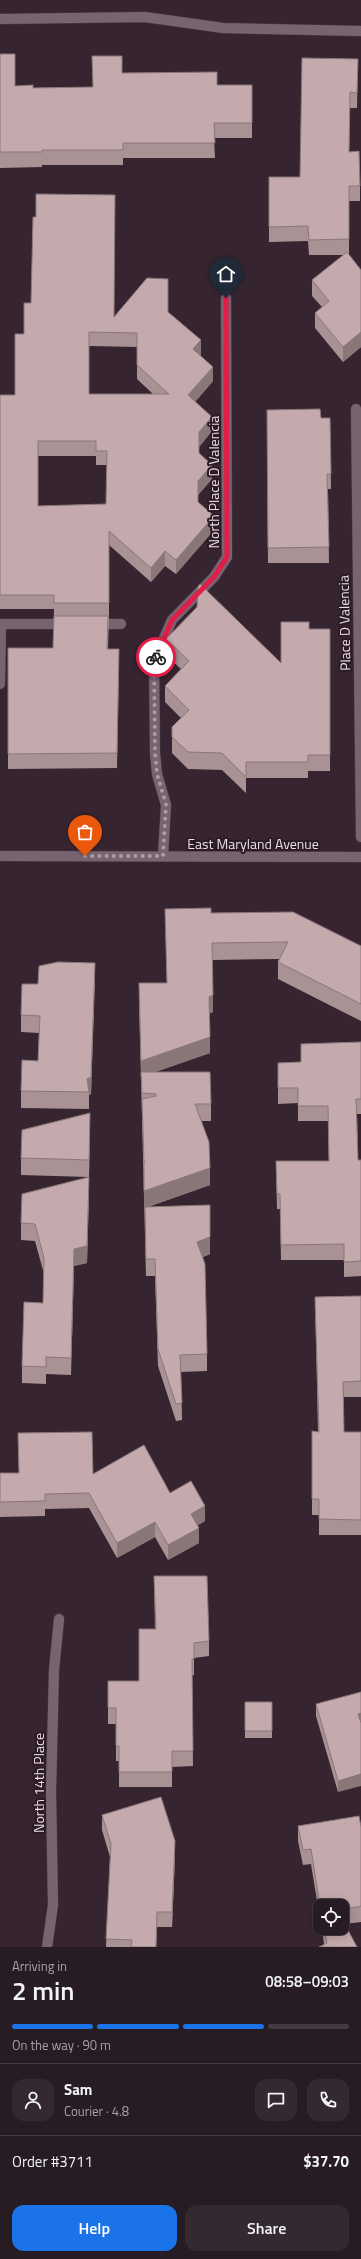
<!DOCTYPE html>
<html lang="en">
<head>
<meta charset="utf-8">
<style>
  body { margin:0; font-family:"Titillium Web",sans-serif; background:#342931; color:#f1f3f6; height:100vh; display:flex; flex-direction:column; font-size:15px; white-space:nowrap }
  * { box-sizing:border-box; margin:0 }
  p { font-size:13px; color:#a5a1a6 }
  .icon { flex:none; width:22px; height:22px; fill:none; stroke:currentColor; stroke-width:2; stroke-linecap:round; stroke-linejoin:round }
  .map { position:relative; height:1947px; overflow:hidden }
  .details { display:flex; flex-direction:column; background:#281c24; flex:1 }
  .details>* { flex:none }
  .controls { position:absolute; left:313px; top:1899px; display:grid; gap:8px }
  .controls a { display:grid; place-items:center; width:36px; height:36px; border-radius:8px; background:#281c24; box-shadow:0 2px 10px #0003,0 0 0 1px #443a41; font-size:20px }
  .pin { position:absolute; display:grid; place-items:center; width:34px; height:34px; color:#fff; margin:-41px -17px; border-radius:50% 50% 50% 0; rotate:-45deg; box-shadow:0 0 4px #0007 }
  .pin .icon { rotate:45deg }
  .courier { position:absolute; display:grid; place-items:center; width:40px; height:40px; margin:-20px; border:3px solid #e11d48; border-radius:50%; background:#fff; color:#222; box-shadow:0 1px 5px #0007 }
  .summary em { font-style:normal; font-weight:600 }
  .summary div { display:flex; flex-direction:column-reverse }
  .summary { display:flex; align-items:center; justify-content:space-between; height:68px; padding:0 12px }
  h1 { font-size:26px; font-weight:600; line-height:30px }
  .bar { display:grid; grid-template-columns:repeat(4,1fr); gap:6px 4px; align-content:center; height:48px; padding:0 12px }
  .bar i { height:5px; border-radius:3px; background:#443a41 }
  .bar .selected { background:#1a73e8 }
  .bar p { grid-column:span 4 }
  .line { display:flex; align-items:center; gap:10px; padding:0 12px; border-top:1px solid #443a41 }
  .line div { flex:1 }
  .round { display:grid; place-items:center; flex:none; width:42px; height:42px; border-radius:12px; background:#342931 }
  .button { display:flex; gap:8px; margin-top:auto; padding:8px 12px }
  .button a { flex:1; height:46px; border-radius:12px; background:#1a73e8; color:#fff; font-size:16px; font-weight:600; line-height:46px; text-align:center }
  .button a+a { background:#342931; color:#f1f3f6 }
  .map>svg:first-child { display:block }
</style>
</head>
<body>
<div class="map">
<svg width="361" height="1947" viewBox="0 0 361 1947">
  <rect width="100%" height="100%" fill="#362530"/>
  <g fill="none" stroke-linecap="round" stroke-linejoin="round">
    <defs>
      <path id="lane" d="M95,624H121
        M0,684L1,624H67"/>
      <path id="street" d="M0,19L145,17L223,28L361,31
        M356,409L361,837
        M163,856L166,805L157,774L155,753L154,661L172,620L214,577L227,557L226,298
        M47,1947L53,1905L51,1792L54,1670L59,1619"/>
      <path id="secondary" d="M0,856L361,857"/>
    </defs>
    <use href="#lane" stroke="#4e4049" stroke-width="11"/>
    <use href="#street" stroke="#4e4049" stroke-width="11"/>
    <use href="#secondary" stroke="#4e4049" stroke-width="11"/>
    <use href="#lane" stroke="#776470" stroke-width="10"/>
    <use href="#street" stroke="#776470" stroke-width="10"/>
    <use href="#secondary" stroke="#776470" stroke-width="10"/>
  </g>
  <path fill="#a99294" fill-rule="evenodd" d="M0,54L15,86L33,88L93,87L122,73L217,85H252V138H214L215,158H123V165H42V167L0,168Z
    M358,59L357,108H350L349,151L360,186V201H349V254H348L361,270V347L343,362L315,328V313L322,307L312,296V280L344,255H309L308,241L269,242V177H300Z
    M168,312L201,355H200L213,381L195,402L212,431L199,447V453L212,479L198,495V502L214,530L176,574L165,566L151,582L109,545V618L108,649L119,664L117,768L8,769V648H53L54,609H0V395H15L24,334L114,317ZM89,346L137,347V379L153,394H89ZM38,456H96V465H107L106,504L38,506Z
    M267,410L321,418H330L331,489H328L329,563H268Z
    M309,629H330V771H308V778H246V793L222,770L188,769L172,753V727L181,718L165,702V686L181,669L166,655V639L281,663Z
    M165,909L211,913L361,946V1021L278,979V962L279,959L212,960L213,1012L210,1013V1053L155,1072L211,1104V1121H202L210,1185L148,1207L210,1254L203,1257L207,1354V1371L181,1372L182,1420L176,1421L158,1366L155,1276H146L139,1000V983H167Z
    M95,980L91,1094L89,1095V1109L21,1108V1091L38,1061L39,1033L21,1032V1015L38,984Z
    M361,1042V1114H357L358,1160H361V1276L344,1277V1260H281L280,1209H277L276,1161H329L328,1121H298V1103L278,1104V1063L301,1062V1044Z
    M90,1130L89,1177L21,1175V1158Z
    M89,1194L87,1263L74,1266L71,1375L46,1374V1384L22,1383V1366L43,1303L44,1274L35,1241L21,1240V1223Z
    M361,1296V1397H343L344,1432H361V1535H319V1515H312V1431L318,1432L315,1297Z
    M0,1473L93,1474L170,1493L205,1521L198,1525L199,1543L168,1560L155,1537L117,1558L89,1508L45,1509V1516L0,1517Z
    M154,1576L209,1641V1656L194,1658V1675H192L193,1766L172,1767V1787H119V1761H116V1724H108V1681H139L155,1629Z
    M361,1692L338,1792L316,1716V1704Z
    M245,1702H272V1738H245Z
    M102,1815L175,1856L172,1927H157L156,1947H106L110,1857L102,1830Z
    M298,1826L361,1827V1922L345,1924L357,1947L324,1944L322,1928H342V1906H320V1919L311,1864L303,1865L298,1841Z"/>
  <path fill="#897778" d="M361,332V347L343,362V347Z
    M201,340V355L193,364V349Z
    M213,367V381L188,410V395Z
    M212,417V431L199,447V432Z
    M212,465V479L198,495V481Z
    M214,516V530L176,574V560Z
    M165,551V566L151,582V568Z
    M95,963L91,1094L89,1095L87,1079Z
    M213,995V1012L209,1013V997Z
    M210,1037V1053L141,1077V1061Z
    M90,1113V1130L89,1177V1160Z
    M210,1168V1185L144,1208V1191Z
    M89,1177L87,1263L74,1266L71,1375L74,1249Z
    M210,1237V1254L197,1259V1242Z
    M205,1506V1521L191,1529V1514Z
    M155,1522V1537L117,1558V1543Z
    M199,1528V1543L168,1560V1545Z
    M361,1713V1725L358,1714Z
    M361,1774V1786L338,1792V1781Z
    M175,1841V1856L172,1927V1912Z"/>
  <path fill="#c4aaac" stroke="#897778" fill-rule="evenodd" d="M0,54H15V86L33,85V88L93,87L92,56H122V73L217,72V85H252V123H214L215,143H123V150H42V152H0Z
    M302,58L358,59L357,93L350,92L349,152L359,151L360,186H349V239L309,240L308,226L269,227V177H300Z
    M36,194L115,195L114,317L147,278L168,279V312L201,340L193,349L213,367L188,395L212,417L199,432V453L212,465L198,481V502L214,516L176,560L165,551L151,568L109,531V603H54V595H0V395H15V334H24V303H31L33,217H36ZM89,332L137,333V365L169,394H89ZM38,441H96V451H107L106,504L38,506Z
    M347,252L361,270V332L343,347L315,313L329,301L312,280Z
    M320,409L321,418H330L331,474H327L329,547L268,548L267,410Z
    M200,584L281,663V622H309V629H330V755H308V762H246V777L222,753L188,752L172,737V727L189,710L165,686L189,661L166,639L197,607L198,587Z
    M54,616H108L107,649H119L117,753L8,754V648H53Z
    M211,908V913L293,912L361,946V1004L278,962L288,942L212,943L213,995L209,997L210,1037L141,1061L139,983H167L165,909Z
    M58,962L95,963L91,1077L87,1079L89,1092L21,1091L22,1060L38,1061L40,1016L21,1015L22,984H38L39,966Z
    M361,1042V1099H356L358,1160H361V1261L344,1262V1244L281,1245L280,1194H277L276,1161H329L328,1106H298V1088H278V1063L301,1062V1044Z
    M141,1072H210L211,1104H195L209,1142L210,1168L144,1191V1163L145,1162L144,1161L142,1099L156,1096V1094L142,1093Z
    M90,1113L89,1160L21,1158L22,1130Z
    M89,1177L87,1246L74,1249L71,1358L46,1357V1367L22,1366L24,1302L43,1303L44,1258L35,1224L21,1223L22,1194Z
    M210,1205V1237L197,1242L205,1264L207,1354L180,1355L182,1403L176,1404L158,1349L155,1259H146L145,1207Z
    M361,1296V1381L343,1382L344,1432H361V1520L319,1519V1499H312V1431L319,1432L315,1297Z
    M92,1432L93,1474L144,1445L170,1493L191,1481L205,1506L191,1514L199,1528L168,1545L155,1522L117,1543L89,1493L45,1494V1501L0,1502V1473H19L18,1433Z
    M154,1576H207L209,1641L194,1643V1659H192L193,1751H172V1772H119V1746H116V1708H108V1681H139V1629H156Z
    M361,1692V1713L358,1714L361,1723V1774L338,1781L316,1704Z
    M245,1702H272V1731H245Z
    M161,1797L175,1841L172,1912H157L156,1947H131L132,1940L106,1939L111,1844L102,1815Z
    M359,1816L361,1827V1906L342,1910V1906H320L311,1849L303,1850L298,1826Z
    M342,1919L357,1947H319L327,1943L324,1928H342Z"/>
  <g fill="none" stroke-linecap="round" stroke-linejoin="round">
    <path stroke="#aa9da5" stroke-width="4" stroke-dasharray="0 7.2" d="M85,856H163L166,804L157,774L155,753L154,661L156,657"/>
    <path stroke="#e11d48" stroke-width="5" d="M156,657L172,620L214,577L227,557L226,298"/>
  </g>
  <g text-anchor="middle" dominant-baseline="central" stroke-width="4" stroke-linejoin="round" paint-order="stroke">
    <g font-size="14" fill="#e9dee4" stroke="#2c1b26">
      <text transform="translate(213 482) rotate(-90)">North Place D Valencia</text>
      <text transform="translate(344 623) rotate(-91)">Place D Valencia</text>
      <text x="253" y="843">East Maryland Avenue</text>
      <text transform="translate(38 1783) rotate(-90)">North 14th Place</text>
    </g>
  </g>
</svg>
<div class="controls">
<a><svg class="icon" aria-label="locate" viewBox="0 0 24 24"><circle cx="12" cy="12" r="6"/><path d="M12 2v4M12 18v4M2 12h4M18 12h4"/></svg></a>
</div>
<div class="pin" style="left:85px;top:856px;background:#ea580c"><svg class="icon" aria-label="bag" viewBox="0 0 24 24"><path d="M5 8h14l-1 12H6zM9 8a3 3 0 0 1 6 0"/></svg></div>
<div class="pin" style="left:226px;top:298px;background:#1f2937"><svg class="icon" aria-label="home" viewBox="0 0 24 24"><path d="M3 11l9-7 9 7M6 9v11h12V9"/></svg></div>
<div class="courier" style="left:156px;top:657px"><svg class="icon" aria-label="bike" viewBox="0 0 24 24"><circle cx="6" cy="16" r="4"/><circle cx="18" cy="16" r="4"/><path d="M6 16l4-8h5l3 8M10 8l3 8H6M13 5h3"/></svg></div>
</div>
<section class="details">
<div class="summary"><div><h1>2 min</h1><p>Arriving in</p></div><em>08:58–09:03</em></div>
<div class="bar"><i class="selected"></i><i class="selected"></i><i class="selected"></i><i></i><p>On the way · 90 m</p></div>
<div class="line" style="height:72px"><a class="round"><svg class="icon" aria-label="person" viewBox="0 0 24 24"><circle cx="12" cy="8" r="4"/><path d="M4 21q1-7 8-7t8 7"/></svg></a><div><b>Sam</b><p>Courier · 4.8</p></div><a class="round"><svg class="icon" aria-label="chat" viewBox="0 0 24 24"><path d="M4 5h16v11H9l-5 4z"/></svg></a><a class="round"><svg class="icon" aria-label="phone" viewBox="0 0 24 24"><path d="M5 4h4l2 5-3 2q2 4 5 5l2-3 5 2v4C11 20 4 13 5 4z"/></svg></a></div>
<div class="line" style="height:52px"><div>Order #3711</div><b>$37.70</b></div>
<div class="button"><a>Help</a><a>Share</a></div>
</section>
</body>
</html>
